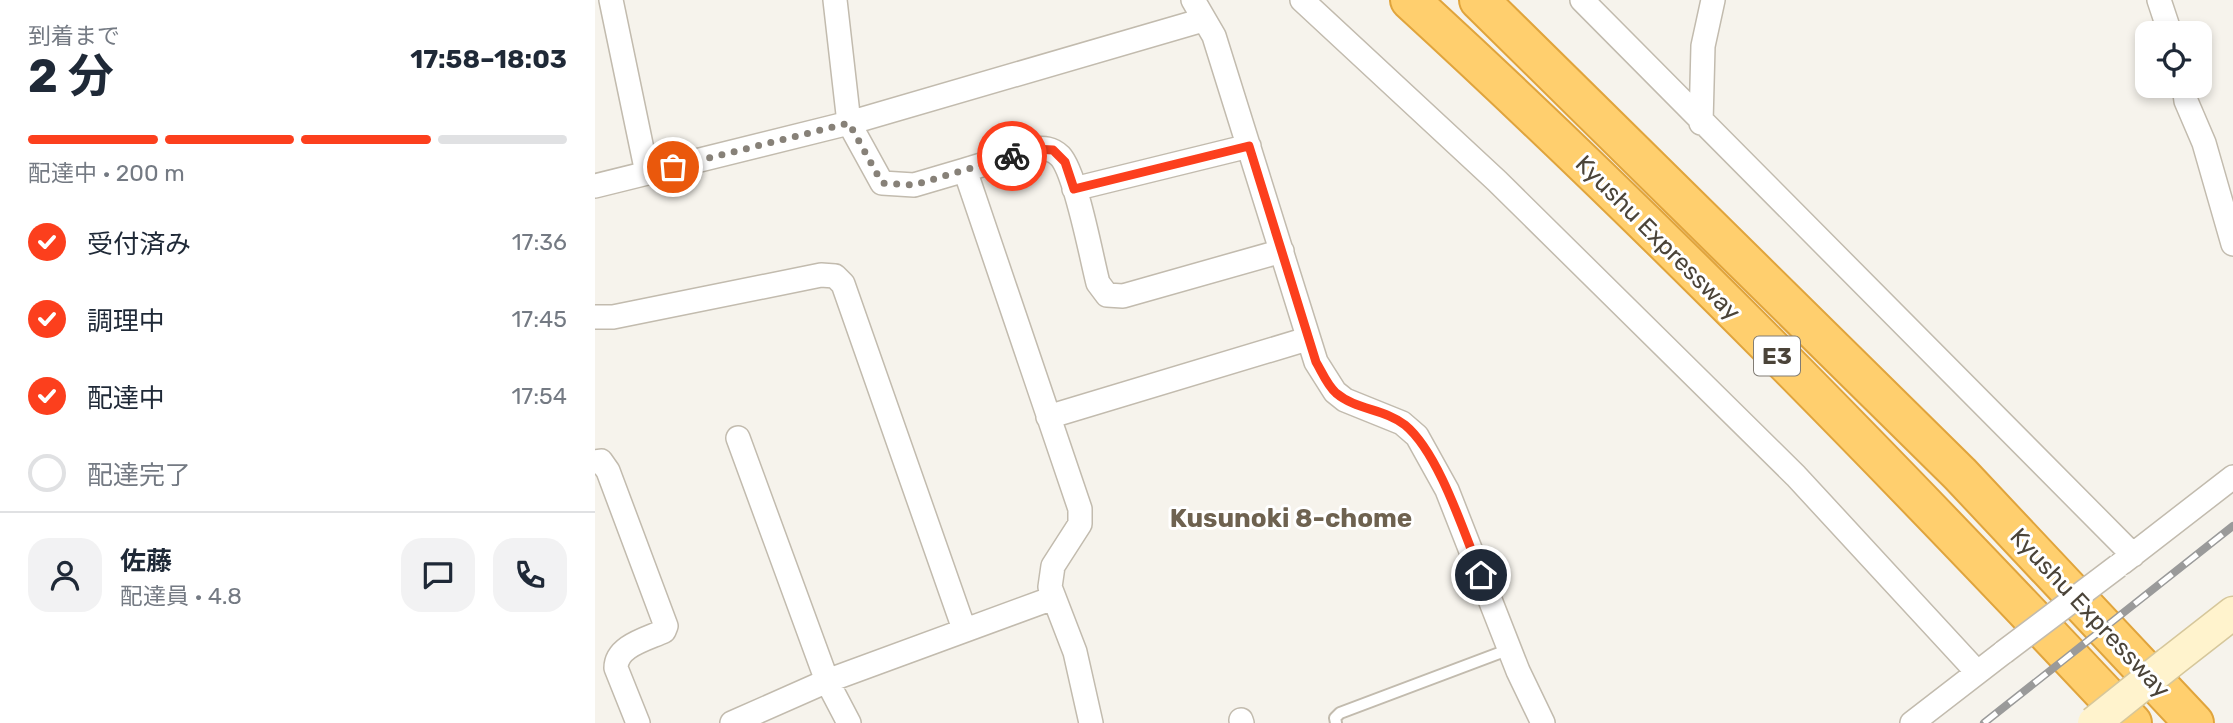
<!DOCTYPE html>
<html lang="ja">
<head>
<meta charset="utf-8">
<style>
  body { margin:0; font-family:Rubik,"Noto Sans JP",sans-serif; background:#f2f2f3; color:#1f2937; height:100vh; display:flex; flex-direction:column; font-size:26px; white-space:nowrap }
  * { box-sizing:border-box; margin:0 }
  p { font-size:23px; color:#747a83 }
  .icon { flex:none; width:38px; height:38px; fill:none; stroke:currentColor; stroke-width:2; stroke-linecap:round; stroke-linejoin:round }
  .map { position:relative; flex:1; overflow:hidden }
  .drawer { display:flex; flex-direction:column; background:#fff; width:595px }
  .drawer>* { flex:none }
  .tools { position:absolute; left:1540px; top:21px; display:grid; gap:14px }
  .tools a { display:grid; place-items:center; width:77px; height:77px; border-radius:14px; background:#fff; box-shadow:0 4px 10px #0003; font-size:35px }
  .pin { position:absolute; display:grid; place-items:center; width:60px; height:60px; color:#fff; margin:-30px; border:4px solid #fff; border-radius:50%; box-shadow:0 2px 7px #0007 }
  .courier { position:absolute; display:grid; place-items:center; width:70px; height:70px; margin:-35px; border:5px solid #fc3f1d; border-radius:50%; background:#fff; color:#222; box-shadow:0 2px 9px #0007 }
  .summary em { font-style:normal; font-weight:700 }
  .summary div { display:flex; flex-direction:column-reverse }
  .summary { display:flex; align-items:center; justify-content:space-between; height:119px; padding:0 28px }
  h1 { font-size:46px; font-weight:700; line-height:52px }
  .bar { display:grid; grid-template-columns:repeat(4,1fr); gap:10px 7px; align-content:center; height:84px; padding:0 28px }
  .bar i { height:9px; border-radius:5px; background:#e0e1e3 }
  .bar .current { background:#fc3f1d }
  .bar p { grid-column:span 4 }
  .line { display:flex; align-items:center; gap:18px; padding:0 28px; border-top:2px solid #e0e1e3 }
  .line div { flex:1 }
  .round { display:grid; place-items:center; flex:none; width:74px; height:74px; border-radius:21px; background:#f2f2f3 }
  ol { padding:0 28px; list-style:none }
  li { display:flex; align-items:center; gap:21px; height:77px }
  li p { margin-inline-start:auto }
  li .icon { padding:7px; border-radius:50%; background:#fc3f1d; color:#fff; stroke-width:4 }
  li:last-child { color:#747a83 }
  li i { width:38px; height:38px; border:4px solid #e0e1e3; border-radius:50% }
  main { display:flex; flex:1; min-height:0 }
  .map>svg:first-child { display:block }
</style>
</head>
<body>
<main>
<section class="drawer">
<div class="summary"><div><h1>2 分</h1><p>到着まで</p></div><em>17:58–18:03</em></div>
<div class="bar"><i class="current"></i><i class="current"></i><i class="current"></i><i></i><p>配達中 · 200 m</p></div>
<ol>
<li><svg class="icon" aria-label="check" viewBox="0 0 24 24"><path d="M5 12l5 5 9-10"/></svg>受付済み<p>17:36</p></li>
<li><svg class="icon" aria-label="check" viewBox="0 0 24 24"><path d="M5 12l5 5 9-10"/></svg>調理中<p>17:45</p></li>
<li><svg class="icon" aria-label="check" viewBox="0 0 24 24"><path d="M5 12l5 5 9-10"/></svg>配達中<p>17:54</p></li>
<li><i></i>配達完了</li>
</ol>
<div class="line" style="height:126px"><a class="round"><svg class="icon" aria-label="person" viewBox="0 0 24 24"><circle cx="12" cy="8" r="4"/><path d="M4 21q1-7 8-7t8 7"/></svg></a><div><b>佐藤</b><p>配達員 · 4.8</p></div><a class="round"><svg class="icon" aria-label="chat" viewBox="0 0 24 24"><path d="M4 5h16v11H9l-5 4z"/></svg></a><a class="round"><svg class="icon" aria-label="phone" viewBox="0 0 24 24"><path d="M5 4h4l2 5-3 2q2 4 5 5l2-3 5 2v4C11 20 4 13 5 4z"/></svg></a></div>
</section>
<div class="map">
<svg width="1638" height="723" viewBox="0 0 1638 723">
  <rect width="100%" height="100%" fill="#f6f3ec"/>
  <g fill="none" stroke-linecap="round" stroke-linejoin="round">
    <defs>
      <path id="lane" d="M741,723L740,718L745,713L915,649"/>
      <path id="street" d="M16,0L52,173
        M240,0L254,123L287,183L319,185L370,170L485,509V524L458,566L455,587L480,652L496,723
        M598,0L619,36L721,362L740,392L750,400L807,423L822,436L852,490L923,671L948,723
        M707,0L902,181L1201,476L1382,672
        M987,0L1538,555
        M1564,0L1575,33
        M1589,86L1591,101L1609,143L1638,244
        M1106,123L1108,46L1118,0
        M370,170L439,149C449,148 457,148 465,156C481,173 496,256 503,283L512,295L528,296L687,251
        M0,186L254,123L608,20
        M479,189L654,146
        M0,317H18L226,275L240,276L248,284L369,629
        M453,417L712,339
        M143,438L232,681L254,723
        M0,462L6,461L13,471L71,626L69,631C52,639 21,646 21,668L43,723
        M1527,563L1638,477
        M646,720L647,723
        M137,723L232,681L458,598
        M1317,723L1409,652"/>
      <path id="secondary" d="M1574,663L1638,613"/>
      <path id="highway" d="M815,0C1066,230 1304,475 1537,723
        M884,0L1365,474L1599,723"/>
    </defs>
    <use href="#lane" stroke="#c2bbae" stroke-width="14"/>
    <use href="#street" stroke="#c2bbae" stroke-width="26"/>
    <use href="#secondary" stroke="#d6c79b" stroke-width="35"/>
    <use href="#highway" stroke="#e0a43c" stroke-width="42"/>
    <use href="#lane" stroke="#fff" stroke-width="10"/>
    <use href="#street" stroke="#fff" stroke-width="23"/>
    <use href="#secondary" stroke="#fff3cd" stroke-width="32"/>
    <use href="#highway" stroke="#ffcf6e" stroke-width="38"/>
    <defs>
      <path id="rail" d="M1389,723L1638,526"/>
    </defs>
    <use href="#rail" stroke="#9a9a9a" stroke-width="8"/>
    <use href="#rail" stroke="#fff" stroke-width="5" stroke-dasharray="16" stroke-linecap="butt"/>
    <defs>
      <path id="street-bridge" d="M1409,652L1523,566"/>
      <path id="secondary-bridge" d="M1499,723L1574,663"/>
    </defs>
    <use href="#street-bridge" stroke="#c2bbae" stroke-width="26" stroke-linecap="butt"/>
    <use href="#secondary-bridge" stroke="#d6c79b" stroke-width="35" stroke-linecap="butt"/>
    <use href="#street-bridge" stroke="#fff" stroke-width="23"/>
    <use href="#secondary-bridge" stroke="#fff3cd" stroke-width="32"/>
  </g>
  <g fill="none" stroke-linecap="round" stroke-linejoin="round">
    <path stroke="#878178" stroke-width="7" stroke-dasharray="0 12.6" d="M78,167L254,123L287,183L319,185L417,156"/>
    <path stroke="#fc3f1d" stroke-width="9" d="M417,156L439,149L458,150L470,162L479,189L654,146L721,362C727,372 732,385 741,393C761,410 790,409 810,425C844,453 869,533 886,575"/>
  </g>
  <g text-anchor="middle" dominant-baseline="central" stroke-width="6" stroke-linejoin="round" paint-order="stroke">
    <rect fill="#fff" stroke="#817c74" stroke-width="2" x="1159" y="336.5" width="46" height="39" rx="5"/>
    <g font-size="23" font-weight="bold" fill="#4b4439">
      <text x="1182" y="356">E3</text>
    </g>
    <g font-size="24" fill="#4b4439" stroke="#fff">
      <text transform="translate(1063 238) rotate(45)">Kyushu Expressway</text>
      <text transform="translate(1495 613) rotate(47)">Kyushu Expressway</text>
    </g>
    <g font-size="26" font-weight="bold" fill="#6e6250" stroke="#fff">
      <text x="696" y="518">Kusunoki 8-chome</text>
    </g>
  </g>
</svg>
<div class="tools">
<a><svg class="icon" aria-label="locate" viewBox="0 0 24 24"><circle cx="12" cy="12" r="6"/><path d="M12 2v4M12 18v4M2 12h4M18 12h4"/></svg></a>
</div>
<div class="pin" style="left:78px;top:167px;background:#ea580c"><svg class="icon" aria-label="bag" viewBox="0 0 24 24"><path d="M5 8h14l-1 12H6zM9 8a3 3 0 0 1 6 0"/></svg></div>
<div class="pin" style="left:886px;top:575px;background:#1f2937"><svg class="icon" aria-label="home" viewBox="0 0 24 24"><path d="M3 11l9-7 9 7M6 9v11h12V9"/></svg></div>
<div class="courier" style="left:417px;top:156px"><svg class="icon" aria-label="bike" viewBox="0 0 24 24"><circle cx="6" cy="16" r="4"/><circle cx="18" cy="16" r="4"/><path d="M6 16l4-8h5l3 8M10 8l3 8H6M13 5h3"/></svg></div>
</div>
</main>
</body>
</html>
